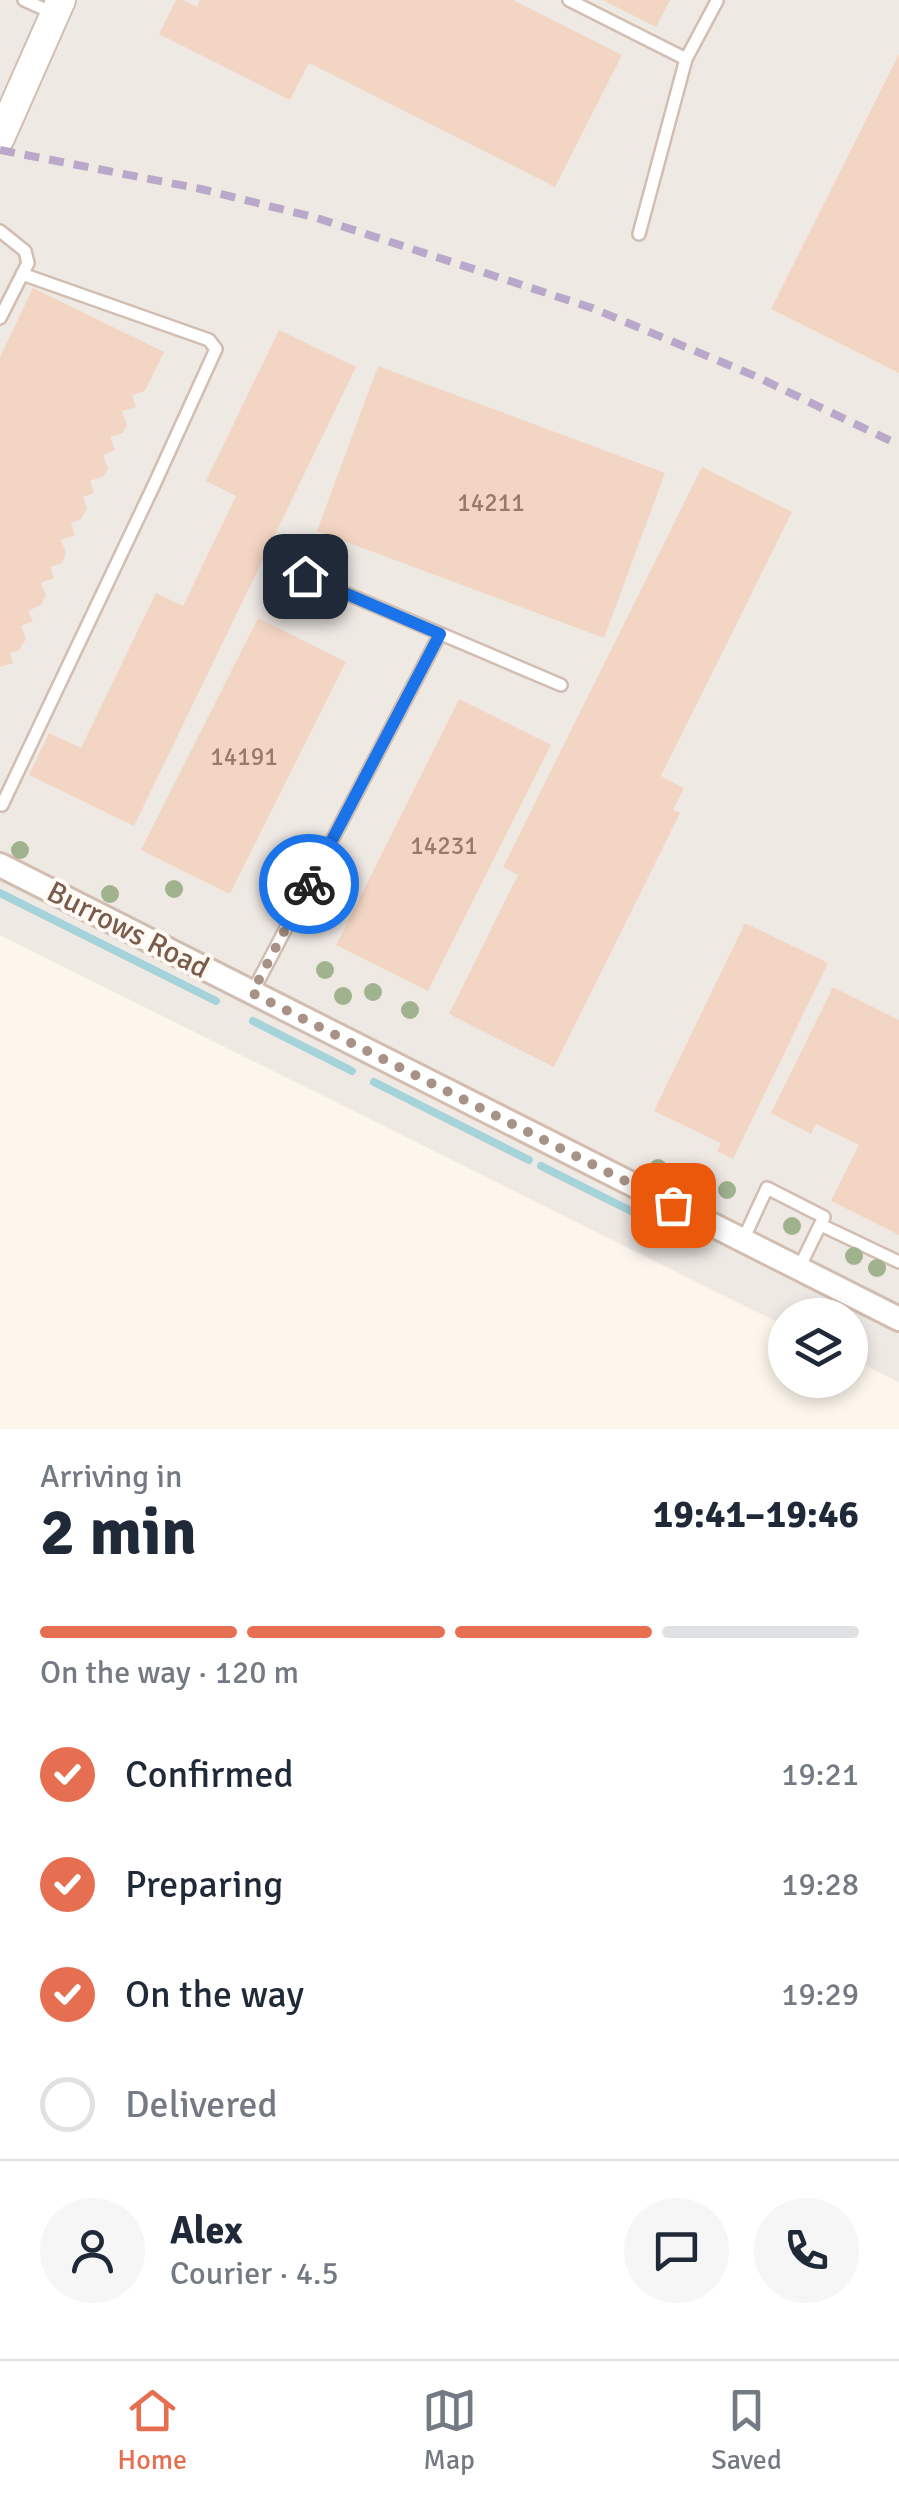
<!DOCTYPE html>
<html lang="en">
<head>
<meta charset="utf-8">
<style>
  body { margin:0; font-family:Signika,sans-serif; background:#f6f6f7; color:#1f2937; height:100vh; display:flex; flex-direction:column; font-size:38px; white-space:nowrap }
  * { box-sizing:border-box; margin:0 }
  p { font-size:32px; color:#747a83 }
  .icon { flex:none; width:55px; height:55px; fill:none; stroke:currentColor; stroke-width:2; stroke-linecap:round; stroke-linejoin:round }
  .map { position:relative; height:1429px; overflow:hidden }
  .side { display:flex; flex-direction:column; background:#fff; flex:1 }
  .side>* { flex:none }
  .tools { position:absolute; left:768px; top:1298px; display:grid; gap:20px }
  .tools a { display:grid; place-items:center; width:100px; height:100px; border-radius:50%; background:#fff; box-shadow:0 5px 15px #0003; font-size:50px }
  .pin { position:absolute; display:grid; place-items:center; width:85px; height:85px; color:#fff; margin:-42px; border-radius:20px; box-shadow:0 5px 15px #0006 }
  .courier { position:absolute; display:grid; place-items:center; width:100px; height:100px; margin:-50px; border:8px solid #1a73e8; border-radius:50%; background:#fff; color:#222; box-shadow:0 2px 12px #0007 }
  .overview em { font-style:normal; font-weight:700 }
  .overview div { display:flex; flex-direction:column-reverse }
  .overview { display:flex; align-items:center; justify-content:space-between; height:170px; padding:0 40px }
  h1 { font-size:65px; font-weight:700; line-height:75px }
  .bar { display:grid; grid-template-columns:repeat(4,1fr); gap:15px 10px; align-content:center; height:120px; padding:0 40px }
  .bar i { height:12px; border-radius:8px; background:#e0e1e3 }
  .bar .on { background:#e76f51 }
  .bar p { grid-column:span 4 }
  .line { display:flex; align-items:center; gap:25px; padding:0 40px; border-top:2px solid #e0e1e3 }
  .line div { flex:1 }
  .round { display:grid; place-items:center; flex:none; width:105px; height:105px; border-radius:52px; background:#f6f6f7 }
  ol { padding:0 40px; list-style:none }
  li { display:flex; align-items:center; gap:30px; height:110px }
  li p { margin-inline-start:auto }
  li .icon { padding:10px; border-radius:50%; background:#e76f51; color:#fff; stroke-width:4 }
  li:last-child { color:#747a83 }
  li i { width:55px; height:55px; border:5px solid #e0e1e3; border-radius:50% }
  .tabs { display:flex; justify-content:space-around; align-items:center; height:140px; border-top:2px solid #e0e1e3; background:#fff; font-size:28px; color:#747a83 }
  .tabs a { display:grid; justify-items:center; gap:5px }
  .tabs .on { color:#e76f51 }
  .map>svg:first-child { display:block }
</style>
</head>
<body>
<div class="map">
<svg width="899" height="1429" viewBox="0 0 899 1429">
  <rect width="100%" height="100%" fill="#fdf6ec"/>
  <path fill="#efe9e4" d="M0,0H899V1382L850,1358V1315H785V1326L0,935Z"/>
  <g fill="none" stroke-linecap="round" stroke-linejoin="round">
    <path stroke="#a5d3da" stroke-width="8" d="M0,893L216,1001
      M253,1021L352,1071
      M374,1082L529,1160
      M541,1166L679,1235"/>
  </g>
  <path fill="#f3d5c3" d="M176,0H183L197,7L200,0H513L622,55L555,187L309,63L290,100L159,34Z
    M603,0H670L656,27Z
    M899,54V373L771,309Z
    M33,288L164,352L145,391L132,395L136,407L122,411L127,425L123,433L110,437L115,450L103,455L108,469L104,476L90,481L94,493L83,497L87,508L81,519L71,523L75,535L61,540L66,552L62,563L50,567L54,578L41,583L46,595L41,605L28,611L33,621L21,626L26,639L19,650L10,653L13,663L0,667V357Z
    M279,330L356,367L134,826L29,775L49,733L81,748L156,593L183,606L236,496L206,481Z
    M378,366L665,473L604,638L317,531Z
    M702,467L792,512L661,776L684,788L673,810L680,813L554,1067L449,1014L518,875L503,867Z
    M258,618L346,662L230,894L141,850Z
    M459,699L551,745L428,991L336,945Z
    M745,923L828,963L733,1159L717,1151L721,1143L654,1111Z
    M833,987L899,1020V1235L831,1201L859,1145L816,1124L811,1134L771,1113Z"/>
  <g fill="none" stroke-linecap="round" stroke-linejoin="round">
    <defs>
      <path id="service" d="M24,0L55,14
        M569,0L686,59L717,1
        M0,231L25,251L28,263L0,318
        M639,234L686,59
        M305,576L561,685
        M2,805L154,485L216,349L209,340L22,274
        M252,993L440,634
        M821,1225L899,1262
        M743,1240L767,1188L824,1217L799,1268"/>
      <path id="minor" d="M0,865L899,1319"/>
      <path id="tertiary" d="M0,138L61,0"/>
    </defs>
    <use href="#service" stroke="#d1beb0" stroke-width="16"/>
    <use href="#minor" stroke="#d1beb0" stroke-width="28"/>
    <use href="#tertiary" stroke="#d1beb0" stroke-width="32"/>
    <use href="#service" stroke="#fff" stroke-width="11"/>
    <use href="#minor" stroke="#fff" stroke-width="22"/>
    <use href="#tertiary" stroke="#fff" stroke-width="28"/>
    <path stroke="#b9a8c9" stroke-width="8" stroke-dasharray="15 10" stroke-linecap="butt" d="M0,150L201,189L317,218L455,263L592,308L755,376L899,445"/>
  </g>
  <g fill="#a0b28e">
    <circle cx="20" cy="850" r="9"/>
    <circle cx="174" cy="889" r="9"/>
    <circle cx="110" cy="894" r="9"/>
    <circle cx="325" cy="970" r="9"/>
    <circle cx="373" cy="992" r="9"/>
    <circle cx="343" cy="996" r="9"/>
    <circle cx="410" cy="1010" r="9"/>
    <circle cx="658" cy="1168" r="9"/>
    <circle cx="677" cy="1174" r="9"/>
    <circle cx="727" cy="1190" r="9"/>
    <circle cx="792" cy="1226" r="9"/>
    <circle cx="854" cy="1256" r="9"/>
    <circle cx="877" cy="1268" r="9"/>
  </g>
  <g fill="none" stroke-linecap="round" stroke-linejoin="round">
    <path stroke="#a89285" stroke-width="10" stroke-dasharray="0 18" d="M309,884L252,993L673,1205"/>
    <path stroke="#1a73e8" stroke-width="12" d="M305,576L440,634L309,884"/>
  </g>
  <g text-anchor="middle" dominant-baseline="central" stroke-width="8" stroke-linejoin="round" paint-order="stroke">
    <g font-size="25" fill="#987a6a">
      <text x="491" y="502">14211</text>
      <text x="244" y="756">14191</text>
      <text x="444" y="845">14231</text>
    </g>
    <g font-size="30" fill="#7a5c4d" stroke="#fffaf3">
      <text transform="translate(128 930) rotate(27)">Burrows Road</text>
    </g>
  </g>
</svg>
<div class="tools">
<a><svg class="icon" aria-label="layers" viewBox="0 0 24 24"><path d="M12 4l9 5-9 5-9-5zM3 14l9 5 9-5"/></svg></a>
</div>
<div class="pin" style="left:673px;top:1205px;background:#ea580c"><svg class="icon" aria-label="bag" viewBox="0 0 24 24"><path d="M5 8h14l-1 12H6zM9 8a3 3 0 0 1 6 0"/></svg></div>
<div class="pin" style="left:305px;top:576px;background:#1f2937"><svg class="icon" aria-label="home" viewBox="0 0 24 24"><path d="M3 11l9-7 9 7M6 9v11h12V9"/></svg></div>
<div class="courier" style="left:309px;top:884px"><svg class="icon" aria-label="bike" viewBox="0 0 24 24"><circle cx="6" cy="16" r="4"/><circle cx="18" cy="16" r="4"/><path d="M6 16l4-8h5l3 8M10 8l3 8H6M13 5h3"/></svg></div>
</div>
<section class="side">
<div class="overview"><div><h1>2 min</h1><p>Arriving in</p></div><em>19:41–19:46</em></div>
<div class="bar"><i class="on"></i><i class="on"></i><i class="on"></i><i></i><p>On the way · 120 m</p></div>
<ol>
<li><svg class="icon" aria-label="check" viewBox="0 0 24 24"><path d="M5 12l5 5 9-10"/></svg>Confirmed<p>19:21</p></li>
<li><svg class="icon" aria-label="check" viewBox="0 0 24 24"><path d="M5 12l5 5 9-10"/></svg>Preparing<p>19:28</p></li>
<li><svg class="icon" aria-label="check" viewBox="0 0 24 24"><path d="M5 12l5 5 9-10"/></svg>On the way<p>19:29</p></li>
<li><i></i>Delivered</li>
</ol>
<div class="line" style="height:180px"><a class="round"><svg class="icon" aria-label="person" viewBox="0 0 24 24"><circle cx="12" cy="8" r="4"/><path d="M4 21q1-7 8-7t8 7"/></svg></a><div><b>Alex</b><p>Courier · 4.5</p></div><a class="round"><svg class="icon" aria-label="chat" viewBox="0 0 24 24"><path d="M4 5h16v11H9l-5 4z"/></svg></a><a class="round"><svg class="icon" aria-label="phone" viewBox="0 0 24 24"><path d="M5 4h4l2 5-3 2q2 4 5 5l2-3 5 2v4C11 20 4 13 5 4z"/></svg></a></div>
</section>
<nav class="tabs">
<a class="on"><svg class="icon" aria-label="home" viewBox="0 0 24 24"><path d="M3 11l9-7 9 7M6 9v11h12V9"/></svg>Home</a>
<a><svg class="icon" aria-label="map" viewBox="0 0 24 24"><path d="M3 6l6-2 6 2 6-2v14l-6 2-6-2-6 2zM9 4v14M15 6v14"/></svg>Map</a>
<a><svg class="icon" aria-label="saved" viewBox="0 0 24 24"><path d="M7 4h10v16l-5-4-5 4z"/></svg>Saved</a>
</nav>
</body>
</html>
